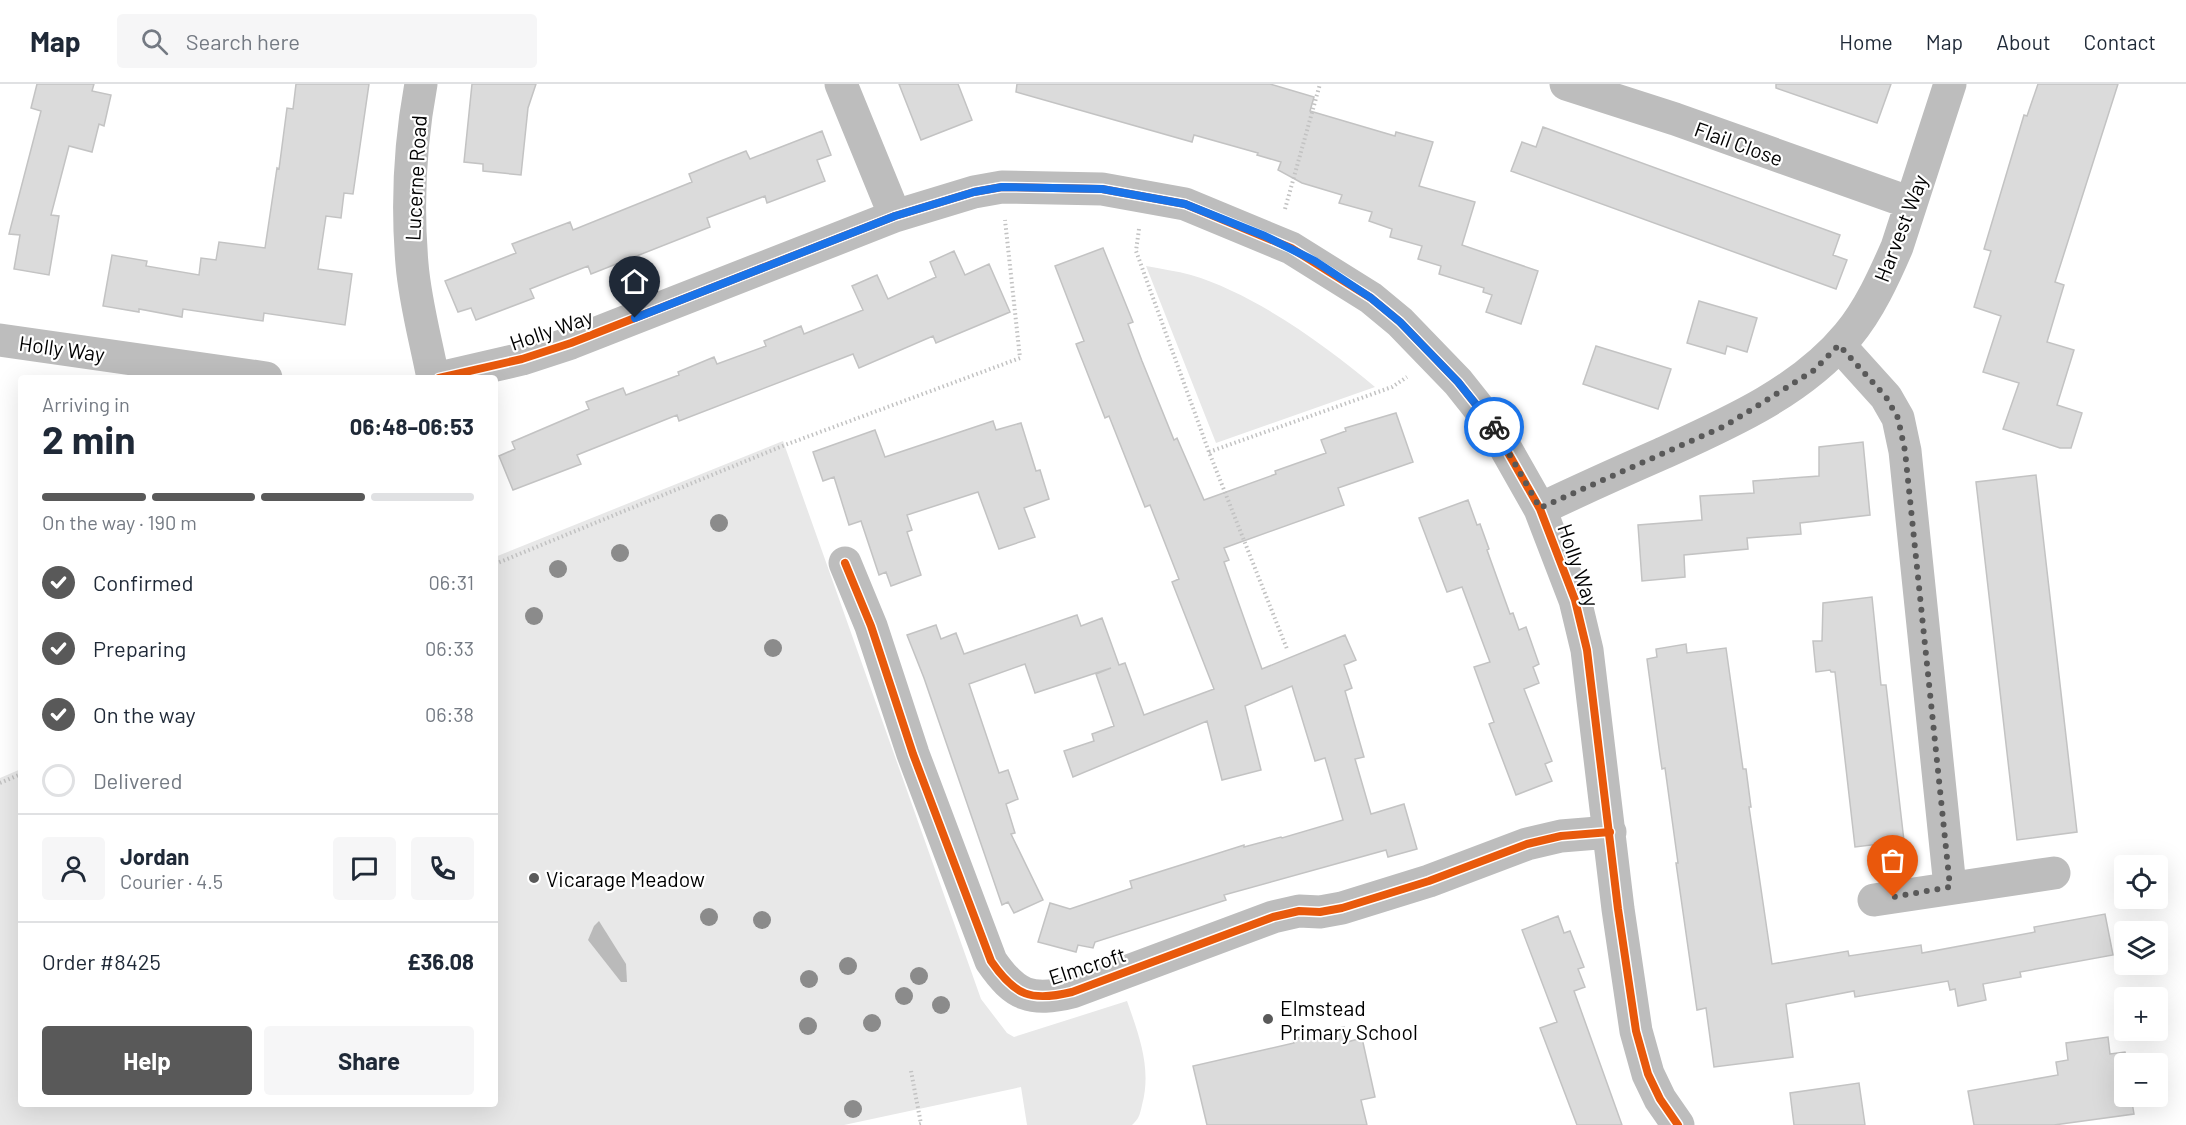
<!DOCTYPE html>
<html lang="en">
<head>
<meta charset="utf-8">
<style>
  body { margin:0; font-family:Barlow,sans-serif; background:#f6f6f7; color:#1f2937; height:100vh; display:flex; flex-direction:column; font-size:22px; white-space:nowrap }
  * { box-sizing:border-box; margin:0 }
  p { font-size:20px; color:#747a83 }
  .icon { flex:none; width:33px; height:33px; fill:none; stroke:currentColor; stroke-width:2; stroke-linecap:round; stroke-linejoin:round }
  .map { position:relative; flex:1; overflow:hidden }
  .details { position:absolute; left:18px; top:291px; width:480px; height:732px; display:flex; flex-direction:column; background:#fff; border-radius:6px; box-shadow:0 6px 24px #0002 }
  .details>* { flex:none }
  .fabs { position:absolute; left:2114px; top:771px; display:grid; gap:12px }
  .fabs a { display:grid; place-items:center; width:54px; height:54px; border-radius:6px; background:#fff; box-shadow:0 6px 24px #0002; font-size:30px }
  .pin { position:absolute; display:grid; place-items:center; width:51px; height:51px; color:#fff; margin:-62px -26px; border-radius:50% 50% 50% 0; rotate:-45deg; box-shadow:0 0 6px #0007 }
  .pin .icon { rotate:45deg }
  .courier { position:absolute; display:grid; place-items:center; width:60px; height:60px; margin:-30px; border:4px solid #1a73e8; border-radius:50%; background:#fff; color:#222; box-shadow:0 2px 8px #0007 }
  .headline em { font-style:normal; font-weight:700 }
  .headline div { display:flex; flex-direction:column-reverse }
  .headline { display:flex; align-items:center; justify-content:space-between; height:102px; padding:0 24px }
  h1 { font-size:39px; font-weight:700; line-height:45px }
  .bar { display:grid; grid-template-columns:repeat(4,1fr); gap:9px 6px; align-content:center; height:72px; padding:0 24px }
  .bar i { height:8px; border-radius:4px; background:#e0e1e3 }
  .bar .on { background:#595959 }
  .bar p { grid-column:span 4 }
  .line { display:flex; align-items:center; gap:15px; padding:0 24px; border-top:2px solid #e0e1e3 }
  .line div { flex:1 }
  .round { display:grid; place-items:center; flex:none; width:63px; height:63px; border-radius:6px; background:#f6f6f7 }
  ol { padding:0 24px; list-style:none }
  li { display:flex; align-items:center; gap:18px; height:66px }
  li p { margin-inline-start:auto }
  li .icon { padding:6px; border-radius:50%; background:#595959; color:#fff; stroke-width:4 }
  li:last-child { color:#747a83 }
  li i { width:33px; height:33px; border:3px solid #e0e1e3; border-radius:50% }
  .button { display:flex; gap:12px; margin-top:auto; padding:12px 24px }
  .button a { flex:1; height:69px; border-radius:6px; background:#595959; color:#fff; font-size:24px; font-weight:700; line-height:69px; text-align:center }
  .button a+a { background:#f6f6f7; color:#1f2937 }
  header { display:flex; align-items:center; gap:36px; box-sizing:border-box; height:84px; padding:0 30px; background:#fff; border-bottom:2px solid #e0e1e3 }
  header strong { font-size:28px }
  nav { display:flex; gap:33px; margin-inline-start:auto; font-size:21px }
  .search { width:420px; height:54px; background:#f6f6f7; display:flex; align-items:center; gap:15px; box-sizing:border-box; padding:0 21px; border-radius:6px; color:#747a83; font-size:22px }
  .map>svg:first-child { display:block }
</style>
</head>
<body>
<header>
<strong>Map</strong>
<div class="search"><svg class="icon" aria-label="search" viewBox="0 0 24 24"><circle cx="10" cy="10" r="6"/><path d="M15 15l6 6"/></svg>Search here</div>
<nav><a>Home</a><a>Map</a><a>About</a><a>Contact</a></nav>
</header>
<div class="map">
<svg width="2186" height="1041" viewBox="0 0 2186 1041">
  <rect width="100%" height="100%" fill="#fff"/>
  <path fill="#e8e8e8" d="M1146,182C1161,185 1177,187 1191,191C1253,209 1327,262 1375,303L1216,359Z
    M783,357L981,915L1007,949L1014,953L1127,917C1139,951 1152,985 1142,1021C1140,1030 1139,1035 1132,1041H1027L1021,1003L844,1041H0V694L21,685V1020H495V473Z"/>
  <path fill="#bababa" d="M599,837L626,880L627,898H621L588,856L594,842Z"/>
  <path fill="#dbdbdb" stroke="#c3c3c3" stroke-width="1.5" d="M37,0H94L92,7L111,11L104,42L99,40L92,68L69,62L51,131L59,132L49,191L14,185L20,151L9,150L41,27L31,24Z
    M296,0H369L353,110L344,109L341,134L326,132L318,185L352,190L345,241L264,229L263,237L183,225L182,233L139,225V228L103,222L112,171L147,177L146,182L199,191L201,174L216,176L219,158L265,164L277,84L279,85L287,24L293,25Z
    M472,0H536L528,24L521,91L483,87V80L464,78Z
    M899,0H958L972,36L921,56Z
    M1017,0H1270L1314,13L1310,27L1395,52L1396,48L1433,58L1419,102L1475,118L1462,161L1538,187L1521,240L1486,228L1492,211L1483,208L1484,204L1439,190L1441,182L1418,175L1422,162L1390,153L1392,145L1369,137L1372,128L1339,119L1342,111L1302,99L1278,86L1281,78L1257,71L1258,69L1194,51L1192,58L1016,8Z
    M1776,0H1891L1877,39L1776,4Z
    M2038,0H2118L2055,198L2064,201L2047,258L2074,266L2057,321L2082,329L2071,364H2060L2003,345L2019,299L1983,288L2001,232L1974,223L1991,167L1984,165L2024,31L2027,32Z
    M1543,43L1840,151L1833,171L1847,176L1836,205L1511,87L1522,58L1536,63Z
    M822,47L831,71L817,76L825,97L767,119L765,112L707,134L710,143L591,190L588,182L530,205L534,214L476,236L471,224L458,228L445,197L516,169L512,160L570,138L573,146L692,98L689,90L718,78L746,67L750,75Z
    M1103,164L1133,238L1128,240L1142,277L1174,356L1177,354L1204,416L1276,390L1275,387L1326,369L1321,356L1346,347L1345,344L1396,329L1413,378L1338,404L1344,421L1224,464L1229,476L1224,478L1262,585L1345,551L1356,576L1344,581L1352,604L1345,607L1364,673L1355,675L1371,730L1404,720L1417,765L1388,773L1386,766L1224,811L1226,816L1095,858L1093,864L1078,861L1076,868L1038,858L1050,819L1070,825L1132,804L1130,797L1146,792L1244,761V763L1281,753L1282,754L1343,736L1325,674L1315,677L1292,602L1245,622L1261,686L1222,696L1207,637L1073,693L1064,667L1094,657L1092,650L1114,642L1096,590L1111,584L1035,609L1025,580L969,600L999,689L1008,686L1018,715L1006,720L1015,749L1011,750L1043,816L1014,829L1008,818L1002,821L924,594L907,551L936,541L941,555L956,549L964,570L1077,531L1081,542L1102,534L1119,581L1125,579L1144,631L1214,605L1172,498L1179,495L1150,421L1145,423L1109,332L1105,334L1076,260L1084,257L1055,182Z
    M954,167L965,191L989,180L1010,228L936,259L933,252L859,284L853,270L679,337L677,331L577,371L581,380L513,406L499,372L515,365L512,358L589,325L586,318L623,304L626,311L679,291L678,288L714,273L717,280L766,262L764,257L801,242L804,250L863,226L852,202L877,191L888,215L936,193L930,178Z
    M1699,217L1757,234L1747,268L1727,262L1725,270L1687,259Z
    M1596,262L1671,285L1658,325L1583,300Z
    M993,337L996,346L1021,339L1036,387L1040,386L1049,415L1024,424L1035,453L999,465L978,408L907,431L912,446L907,448L921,491L891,502L886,488L879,491L861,437L849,441L834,393L823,397L813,368L875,346L885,373Z
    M1863,358L1870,431L1800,439L1801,450L1747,454L1748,465L1684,471L1685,493L1642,497L1638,441L1702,436L1700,412L1754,409L1753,397L1819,392V363Z
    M2036,391L2077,748L2017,756L1976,398Z
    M1468,416L1477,441L1480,440L1489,465L1487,466L1510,530L1513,529L1519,546L1526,543L1539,580L1533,583L1539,599L1524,605L1552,677L1545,680L1552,697L1516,711L1489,640L1494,638L1474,583L1490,578L1462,503L1447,508L1419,434Z
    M1872,513L1881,601H1886L1904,757L1855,763L1835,588H1831L1830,586L1816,588L1813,557H1822L1823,519Z
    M1686,560L1687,569L1726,564L1743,685H1746L1751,723H1749L1772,880L1848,867L1849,872L1921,861L1922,869L2035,848L2034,843L2105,830L2113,871L2020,888L2021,893L1983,900L1986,916L1958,922L1955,905L1950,906L1948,897L1855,913L1854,907L1786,920L1793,973L1714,983L1706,924L1697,926L1676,779H1678L1665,684L1662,685L1660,672L1647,575L1657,573L1656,565Z
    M1558,832L1564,849L1570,847L1584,883L1578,885L1585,903L1574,907L1622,1041H1577L1540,944L1557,938L1522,846Z
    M1344,943L1347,958L1362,954L1375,1013L1361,1016L1367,1041H1207L1193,982L1294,959L1293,955Z
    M2108,953L2110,970L2125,968L2127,980H2124V1012H2131L2134,1030L2054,1041H1974L1968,1007L2058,991L2056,978L2068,976L2066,959Z
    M1859,999L1865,1041H1794L1790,1009Z"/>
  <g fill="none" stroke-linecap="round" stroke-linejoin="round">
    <path stroke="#c2c2c2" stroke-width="4" stroke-dasharray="1.5 3" stroke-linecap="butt" d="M1285,125L1320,0
      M1139,145L1136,167L1209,368L1287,565
      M1209,368L1392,303L1407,293
      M495,480L785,361L1020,274L1005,136
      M0,699L21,690
      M911,987L921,1040L918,1041"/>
    <path stroke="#bdbdbd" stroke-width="33" d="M421,0C410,59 407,121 412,180C415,218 426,257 433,294
      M841,0L895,132
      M1566,0L1675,35L1911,119
      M0,256L266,294
      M1839,261L1886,313L1898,334L1905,367L1950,803
      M439,294L522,275L571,259L895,132L974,108L1002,103L1102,105L1185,120L1291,164L1371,214L1400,238L1458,298L1493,342L1540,425L1575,516L1587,566L1618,825L1636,947L1648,990L1660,1015L1678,1041
      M1540,425C1580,406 1620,388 1661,370C1727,340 1801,308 1848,251C1869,226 1884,193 1897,163L1950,0
      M845,479L871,542L913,670L991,877C1015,912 1031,918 1072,908L1273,833L1299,827L1320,828L1342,824L1429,797L1527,760L1561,752L1610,748
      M1874,816L2054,789"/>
    <defs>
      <path id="cycleway" d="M439,294L522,275L571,259L895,132L974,108L1002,103L1102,105L1185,120L1291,164L1371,214L1400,238L1458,298L1493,342L1540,425L1575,516L1587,566L1618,825L1636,947L1648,990L1660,1015L1678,1041
        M845,479L871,542L913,670L991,877C1015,912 1031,918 1072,908L1273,833L1299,827L1320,828L1342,824L1429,797L1527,760L1561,752L1610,748"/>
    </defs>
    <use href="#cycleway" stroke="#fff" stroke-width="11"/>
    <use href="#cycleway" stroke="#e8590c" stroke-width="8"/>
  </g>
  <g fill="#8b8b8b">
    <circle cx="719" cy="439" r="9"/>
    <circle cx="620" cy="469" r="9"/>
    <circle cx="558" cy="485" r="9"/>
    <circle cx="534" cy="532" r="9"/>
    <circle cx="773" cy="564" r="9"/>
    <circle cx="709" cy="833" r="9"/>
    <circle cx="762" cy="836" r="9"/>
    <circle cx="848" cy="882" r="9"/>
    <circle cx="919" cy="892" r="9"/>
    <circle cx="809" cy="895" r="9"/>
    <circle cx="904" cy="912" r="9"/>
    <circle cx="941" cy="921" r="9"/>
    <circle cx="872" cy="939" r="9"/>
    <circle cx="808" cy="942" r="9"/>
    <circle cx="853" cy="1025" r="9"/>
  </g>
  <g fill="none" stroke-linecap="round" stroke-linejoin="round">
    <path stroke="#595959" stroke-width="6" stroke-dasharray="0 10.8" d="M1494,343L1540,424L1725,342L1813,287L1839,261L1886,313L1898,334L1905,367L1950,803L1893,813"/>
    <path stroke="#1a73e8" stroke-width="8" d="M635,234L895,132L974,108L1002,103L1102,105L1185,120L1265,152L1315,177L1371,214L1400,238L1458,298L1494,343"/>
  </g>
  <g fill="#595959" stroke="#fff" stroke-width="2">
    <circle cx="534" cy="794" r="6"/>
    <circle cx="1268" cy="935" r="6"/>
  </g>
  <g text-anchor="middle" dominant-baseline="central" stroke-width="4.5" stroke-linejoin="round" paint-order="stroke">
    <g font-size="21" fill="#000" stroke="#fff">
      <text transform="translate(1739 59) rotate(20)">Flail Close</text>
      <text transform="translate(415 94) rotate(-87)">Lucerne Road</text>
      <text transform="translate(1900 144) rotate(-69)">Harvest Way</text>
      <text transform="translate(551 245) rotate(-19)">Holly Way</text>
      <text transform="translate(62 264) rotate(8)">Holly Way</text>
      <text transform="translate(1579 481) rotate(71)">Holly Way</text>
      <text transform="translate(1087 881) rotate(-18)">Elmcroft</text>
    </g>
    <g font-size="21" fill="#000" stroke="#fff" text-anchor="start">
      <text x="546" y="794">Vicarage Meadow</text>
      <text x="1280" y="923">Elmstead<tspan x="1280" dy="24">Primary School</tspan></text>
    </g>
  </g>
</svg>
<div class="fabs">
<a><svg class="icon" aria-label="locate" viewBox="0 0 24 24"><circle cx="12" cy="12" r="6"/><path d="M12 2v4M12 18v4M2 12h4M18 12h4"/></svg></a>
<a><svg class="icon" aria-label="layers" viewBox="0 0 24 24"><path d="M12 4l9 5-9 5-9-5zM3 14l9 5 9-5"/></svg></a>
<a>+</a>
<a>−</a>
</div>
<div class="pin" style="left:1893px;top:813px;background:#ea580c"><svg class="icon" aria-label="bag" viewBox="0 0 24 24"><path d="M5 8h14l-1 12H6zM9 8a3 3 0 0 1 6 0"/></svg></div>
<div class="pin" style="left:635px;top:234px;background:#1f2937"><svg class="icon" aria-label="home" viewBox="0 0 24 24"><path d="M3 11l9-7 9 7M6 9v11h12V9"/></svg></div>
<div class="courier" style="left:1494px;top:343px"><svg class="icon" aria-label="bike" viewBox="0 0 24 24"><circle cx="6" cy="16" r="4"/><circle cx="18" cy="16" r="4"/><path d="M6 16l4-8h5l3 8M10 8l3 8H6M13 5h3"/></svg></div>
<section class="details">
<div class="headline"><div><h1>2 min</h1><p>Arriving in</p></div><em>06:48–06:53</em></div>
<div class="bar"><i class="on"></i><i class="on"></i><i class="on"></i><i></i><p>On the way · 190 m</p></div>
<ol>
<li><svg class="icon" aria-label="check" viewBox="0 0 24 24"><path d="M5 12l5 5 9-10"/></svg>Confirmed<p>06:31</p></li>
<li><svg class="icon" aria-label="check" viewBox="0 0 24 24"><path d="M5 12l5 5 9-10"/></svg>Preparing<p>06:33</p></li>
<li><svg class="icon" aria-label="check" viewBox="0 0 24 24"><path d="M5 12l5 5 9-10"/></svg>On the way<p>06:38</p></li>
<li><i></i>Delivered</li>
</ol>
<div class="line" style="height:108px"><a class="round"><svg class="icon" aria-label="person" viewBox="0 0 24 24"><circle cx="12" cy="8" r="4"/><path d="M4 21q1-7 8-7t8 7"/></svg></a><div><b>Jordan</b><p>Courier · 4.5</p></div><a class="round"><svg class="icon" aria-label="chat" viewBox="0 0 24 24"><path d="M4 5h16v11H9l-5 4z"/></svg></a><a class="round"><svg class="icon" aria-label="phone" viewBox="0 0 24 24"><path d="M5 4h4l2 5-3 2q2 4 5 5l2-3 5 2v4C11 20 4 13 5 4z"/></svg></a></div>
<div class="line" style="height:78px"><div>Order #8425</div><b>£36.08</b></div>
<div class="button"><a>Help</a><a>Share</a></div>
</section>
</div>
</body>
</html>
